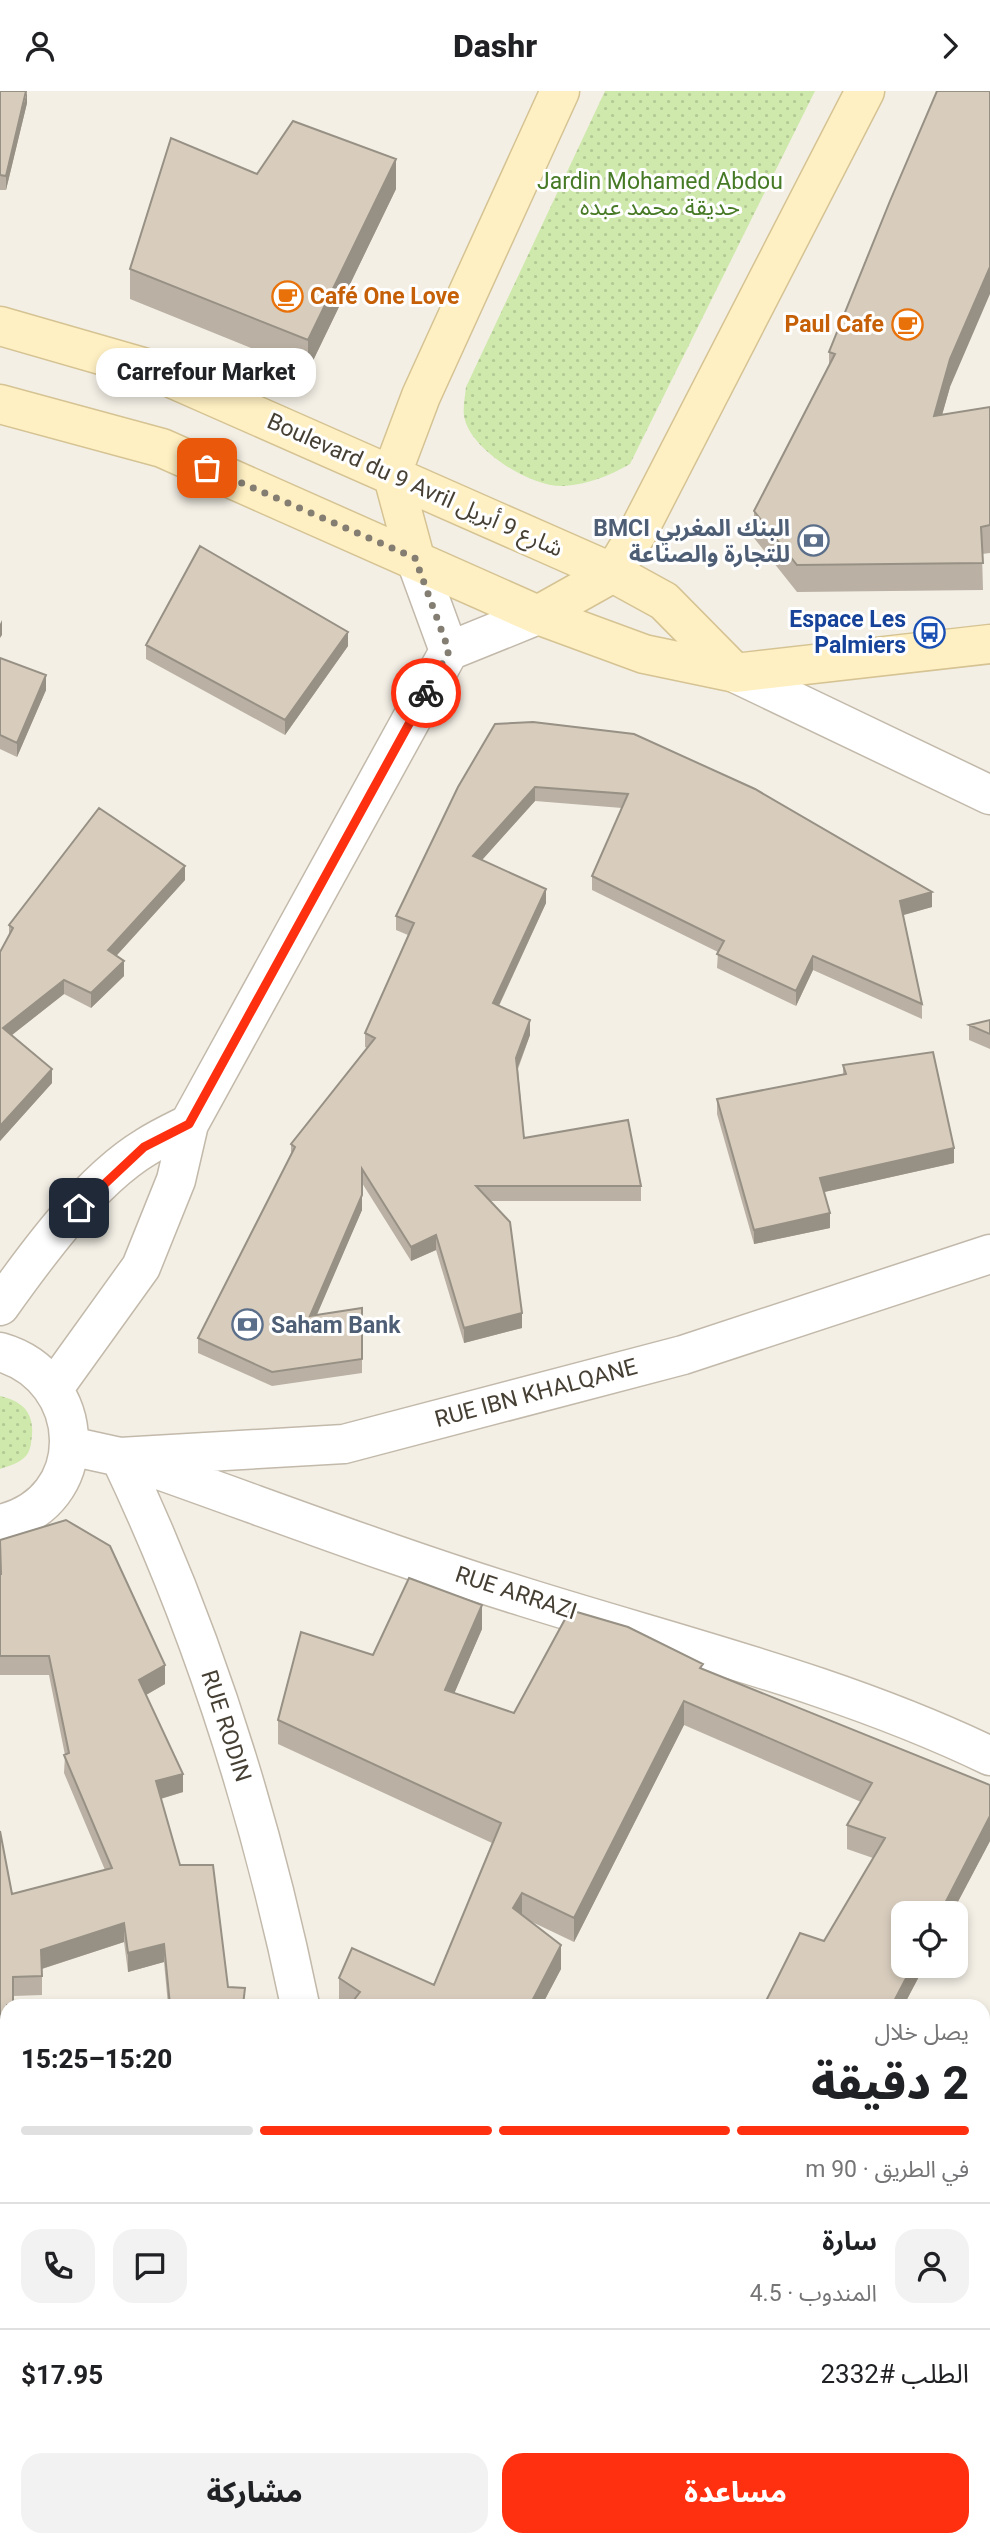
<!DOCTYPE html>
<html lang="ar">
<head>
<meta charset="utf-8">
<style>
  body { margin:0; font-family:Roboto,"Noto Sans Arabic",sans-serif; background:#f2f2f2; color:#202124; direction:rtl; height:100vh; display:flex; flex-direction:column; font-size:26px; white-space:nowrap }
  * { box-sizing:border-box; margin:0 }
  p { font-size:23px; color:#757577 }
  .icon { flex:none; width:38px; height:38px; fill:none; stroke:currentColor; stroke-width:2; stroke-linecap:round; stroke-linejoin:round }
  .map { position:relative; flex:1; overflow:hidden; direction:ltr }
  .sheet { position:absolute; left:0px; top:1908px; width:990px; height:548px; display:flex; flex-direction:column; background:#fff; border-radius:21px 21px 0 0; box-shadow:0 4px 10px #0003; direction:rtl }
  .sheet>* { flex:none }
  .tools { position:absolute; left:891px; top:1810px; display:grid; gap:14px }
  .tools a { display:grid; place-items:center; width:77px; height:77px; border-radius:14px; background:#fff; box-shadow:0 4px 10px #0003; font-size:35px }
  .pin { position:absolute; display:grid; place-items:center; width:60px; height:60px; color:#fff; margin:-30px; border-radius:14px; box-shadow:0 4px 10px #0006 }
  .courier { position:absolute; display:grid; place-items:center; width:70px; height:70px; margin:-35px; border:5px solid #ff3010; border-radius:50%; background:#fff; color:#222; box-shadow:0 2px 9px #0007 }
  .bubble { position:absolute; height:49px; border-radius:21px; background:#fff; box-shadow:0 4px 10px #0003; font-size:23px; font-weight:800; line-height:49px; text-align:center; direction:rtl }
  .headline em { font-style:normal; font-weight:800 }
  .headline div { display:flex; flex-direction:column-reverse }
  .headline { display:flex; align-items:center; justify-content:space-between; height:119px; padding:0 21px }
  h1 { font-size:46px; font-weight:800; line-height:52px }
  .bar { display:grid; grid-template-columns:repeat(4,1fr); gap:10px 7px; align-content:center; height:84px; padding:0 21px }
  .bar i { height:9px; border-radius:5px; background:#e0e0e0 }
  .bar .active { background:#ff3010 }
  .bar p { grid-column:span 4 }
  .line { display:flex; align-items:center; gap:18px; padding:0 21px; border-top:2px solid #e0e0e0 }
  .line div { flex:1 }
  .round { display:grid; place-items:center; flex:none; width:74px; height:74px; border-radius:21px; background:#f2f2f2 }
  .action { display:flex; gap:14px; margin-top:auto; padding:14px 21px }
  .action a { flex:1; height:80px; border-radius:21px; background:#ff3010; color:#fff; font-size:28px; font-weight:800; line-height:80px; text-align:center }
  .action a+a { background:#f2f2f2; color:#202124 }
  header { display:flex; justify-content:space-between; align-items:center; height:91px; padding:0 21px; background:#fff; font-size:32px; font-weight:800 }
  .map>svg:first-child { display:block }
</style>
</head>
<body>
<header><svg class="icon" aria-label="forward" viewBox="0 0 24 24"><path d="M9 5l7 7-7 7"/></svg>Dashr<svg class="icon" aria-label="person" viewBox="0 0 24 24"><circle cx="12" cy="8" r="4"/><path d="M4 21q1-7 8-7t8 7"/></svg></header>
<div class="map">
<svg width="990" height="2454" viewBox="0 0 990 2454">
  <defs>
    <pattern id="green-dots" width="8" height="8" patternUnits="userSpaceOnUse" patternTransform="scale(1.75)"><rect width="8" height="8" fill="#cfe9ac"/><path d="M2 2h.1M6 6h.1" fill="none" stroke="#b3c995" stroke-width="1.8" stroke-linecap="round"/></pattern>
  </defs>
  <rect width="100%" height="100%" fill="#f3efe5"/>
  <path fill="url(#green-dots)" d="M605,0H815L630,373C609,385 589,393 564,395C532,397 473,360 465,329C462,320 465,306 466,296Z
    M0,1305C22,1310 34,1321 32,1344C31,1352 31,1360 25,1366C19,1372 9,1375 0,1378Z"/>
  <g fill="none" stroke-linecap="round" stroke-linejoin="round">
    <defs>
      <path id="street" d="M415,467L449,560
        M735,582L990,704
        M0,1215C37,1163 91,1089 146,1056C160,1047 175,1040 189,1033
        M0,1261C90,1287 94,1412 0,1433
        M54,1297L141,1176L176,1089L189,1033L449,560L538,524
        M70,1355L120,1366L344,1353L683,1264L990,1163
        M120,1366C203,1540 261,1725 300,1914
        M139,1372C267,1417 394,1466 524,1506C680,1555 843,1594 990,1665
        M0,2063H7
        M984,2148L990,2150
        M371,2448L372,2454"/>
      <path id="secondary" d="M0,235L153,279L613,482L664,510L735,582
        M0,313L162,357L538,524L644,563L735,582L990,553
        M415,467L392,382L421,305L560,0
        M538,524L613,482L640,437L865,0"/>
    </defs>
    <use href="#street" stroke="#c2b9aa" stroke-width="41"/>
    <use href="#secondary" stroke="#d5c393" stroke-width="41"/>
    <use href="#street" stroke="#fff" stroke-width="38"/>
    <use href="#secondary" stroke="#fff0c3" stroke-width="38"/>
  </g>
  <path fill="#bab0a3" d="M0,0L27,12L6,99H0Z
    M257,83L396,98L308,280L130,208V178Z
    M829,261L950,296L942,324L990,316V462L982,463L983,499L797,501L754,447V420L829,274Z
    M146,554L348,555L285,644L146,568Z
    M0,567L46,599L17,666L0,658Z
    M495,633L932,816L903,824L922,913V928L813,879L796,915L717,877L718,861L592,799V785L622,717L535,710L482,769L546,812L499,915L530,944L518,978L524,1047L641,1095V1110H490L522,1237L464,1252L436,1159L411,1170L362,1092V1119L316,1224L362,1217V1282L272,1295L198,1262V1247L291,1063V1053L367,957L365,956V942L408,844L396,839V825Z
    M185,789L116,865L124,885L91,917L64,903L12,944L52,992L0,1050V861L9,846V834Z
    M990,929V958L969,949V934Z
    M843,974L954,1072L824,1101L830,1137L754,1153L717,1023V1008L843,983Z
    M0,1449L165,1593L146,1604L183,1701L161,1708L180,1774L228,1896L245,1914H168L164,1871L128,1881L124,1851L42,1878V1904L13,1905L7,1914V2021L0,2022V1740L12,1803L105,1779L64,1682L65,1664L49,1584H0Z
    M482,1538L454,1602L514,1622L703,1578L990,1750L952,1822H903V1874H925L904,1914L824,1850L873,1767L847,1758V1734L861,1711L684,1634L574,1851L530,1830L561,1878L542,1914H344L339,1911V1887L434,1894L492,1752L278,1653V1629L373,1564Z
    M984,2199L990,2202V2307L984,2305Z
    M556,2448H619L618,2454H556Z"/>
  <path fill="#979084" d="M27,0V12L6,99V85Z
    M396,68V98L308,280V249Z
    M990,176V203L950,296L934,352V325L950,268Z
    M2,529V544L0,547V533Z
    M348,541V555L285,644V629Z
    M46,584V599L17,666V652Z
    M535,696V710L473,779V765Z
    M185,775V789L108,874V859Z
    M546,798V812L493,927V912Z
    M932,801V816L900,825V810Z
    M813,865V879L796,915V900Z
    M124,870V885L91,917V902Z
    M64,889V903L3,951V937Z
    M530,929V944L516,981V967Z
    M52,978V992L0,1050V1035Z
    M954,1057V1072L820,1102V1087Z
    M362,1104V1119L310,1240V1225Z
    M830,1122V1137L754,1153V1139Z
    M436,1144V1159L411,1170V1156Z
    M522,1222V1237L464,1252V1237Z
    M482,1514V1538L445,1624V1599Z
    M165,1574V1593L139,1608V1589Z
    M684,1610V1634L574,1851V1827Z
    M183,1683V1701L156,1709V1690Z
    M990,1725V1750L952,1822H940Z
    M522,1802V1826L513,1817Z
    M124,1832V1851L41,1878V1859Z
    M164,1853V1871L128,1881V1862Z
    M561,1854V1878L542,1914H530Z
    M913,1874H925L904,1914H892Z
    M7,2222V2236L0,2238V2224Z"/>
  <path fill="#d8cdbd" stroke="#979084" stroke-width="2" d="M0,0H26L6,85L0,84Z
    M937,0H990V176L950,268L934,325L990,316V434L981,436L983,472L797,474L754,420L835,263L829,261L890,110Z
    M293,30L396,68L308,249L130,178L171,47L257,83Z
    M200,455L348,541L285,629L146,554Z
    M0,567L46,584L17,652L0,644Z
    M533,631L634,643L755,698L932,801L900,810L922,913L813,865L796,900L717,863L724,850L592,785L628,703L535,696L473,765L546,798L493,912L530,929L516,967L524,1047L628,1029L641,1095H476L510,1131L522,1222L464,1237L436,1144L411,1156L362,1078V1104L310,1225L362,1217V1268L272,1281L198,1247L295,1056L291,1053L375,947L365,942L414,832L396,825L458,696L495,633Z
    M99,717L185,775L108,859L124,870L91,902L64,889L3,937L52,978L0,1035V861L13,837L9,834Z
    M990,929V943L969,934Z
    M933,961L954,1057L820,1087L830,1122L754,1139L717,1008L846,983L843,974Z
    M66,1429L110,1455L165,1574L139,1589L183,1683L156,1690L180,1774H213L228,1896L245,1897L243,1914H170L164,1853L128,1862L124,1832L41,1859L42,1885L13,1886V1914H7V2003H0V1740L12,1803L112,1777L64,1664L69,1662L49,1565H0V1483H1L0,1449Z
    M409,1487L482,1514L445,1599L514,1622L570,1519L628,1536L703,1573L700,1577L990,1694V1725L940,1822H903V1874H913L892,1914H764L800,1842L824,1850L885,1747L847,1734L872,1692L684,1610L574,1827L522,1802L513,1817L561,1854L530,1914H350L360,1901L339,1887L352,1857L434,1894L501,1732L278,1629L301,1541L373,1564Z
    M7,2127V2222L0,2224V2129Z
    M984,2199L990,2202V2293L984,2291Z
    M986,2376H990V2454H944V2448H984V2387Z
    M7,2435V2448H111L112,2454H0V2436Z
    M194,2448H299L300,2454H195Z
    M422,2448H497V2454H422Z
    M564,2448H617L616,2454H564Z
    M697,2448H755L756,2454H696Z"/>
  <g fill="none" stroke-linecap="round" stroke-linejoin="round">
    <path stroke="#837d72" stroke-width="7" stroke-dasharray="0 12.6" d="M207,377L415,467L449,560L426,602"/>
    <path stroke="#ff3010" stroke-width="9" d="M79,1117L144,1056L189,1033L426,602"/>
  </g>
  <defs>
    <symbol id="cafe-ring" viewBox="-11 -11 22 22"><circle r="9.5" fill="#fff" stroke="#e8710a" stroke-width="1.5"/><path d="M-5.5-4.5H6V0H3Q3 3.5 0 3.5H-2.5Q-5.5 3.5-5.5 0ZM3-3.2v2h1.7v-2ZM-6 4.5H4V6H-6Z" fill="#e8710a"/></symbol>
    <symbol id="bank-ring" viewBox="-11 -11 22 22"><circle r="9.5" fill="#fff" stroke="#5c6f8a" stroke-width="1.5"/><path d="M-6-4H6V4H-6ZM0-2.3a2.3 2.3 0 1 0 0 4.6a2.3 2.3 0 1 0 0-4.6Z" fill="#5c6f8a"/></symbol>
    <symbol id="bus-ring" viewBox="-11 -11 22 22"><circle r="9.5" fill="#fff" stroke="#1a4fb4" stroke-width="1.5"/><path d="M-5-6H5V4H4V6H2V4H-2V6H-4V4H-5ZM-3.5-4V0h7V-4ZM-3.5 1.2v1.5H-2V1.2ZM2 1.2v1.5H3.5V1.2Z" fill="#1a4fb4"/></symbol>
  </defs>
  <g fill-rule="evenodd">
    <use href="#cafe-ring" x="270" y="188" width="35" height="35"/>
    <use href="#cafe-ring" x="890" y="216" width="35" height="35"/>
    <use href="#bank-ring" x="796" y="432" width="35" height="35"/>
    <use href="#bus-ring" x="912" y="524" width="35" height="35"/>
    <use href="#bank-ring" x="230" y="1216" width="35" height="35"/>
  </g>
  <g text-anchor="middle" dominant-baseline="central" stroke-width="6" stroke-linejoin="round" paint-order="stroke">
    <g font-size="23" fill="#477a26" stroke="#fff">
      <text x="660" y="90">Jardin Mohamed Abdou<tspan x="660" dy="26">حديقة محمد عبده</tspan></text>
    </g>
    <g font-size="23" font-weight="bold" fill="#c56008" stroke="#fff" text-anchor="start">
      <text x="310" y="205">Café One Love</text>
      <text x="884" y="233" text-anchor="end">Paul Cafe</text>
    </g>
    <g font-size="23" fill="#463f34" stroke="#fff">
      <text transform="translate(415 394) rotate(24)">Boulevard du 9 Avril شارع 9 أبريل</text>
      <text transform="translate(536 1302) rotate(-15)">RUE IBN KHALQANE</text>
      <text transform="translate(516 1502) rotate(18)">RUE ARRAZI</text>
      <text transform="translate(226 1635) rotate(72)">RUE RODIN</text>
    </g>
    <g font-size="23" font-weight="bold" fill="#4e5e75" stroke="#fff" text-anchor="end">
      <text x="790" y="437">BMCI البنك المغربي<tspan x="790" dy="26">للتجارة والصناعة</tspan></text>
      <text x="271" y="1234" text-anchor="start">Saham Bank</text>
    </g>
    <g font-size="23" font-weight="bold" fill="#164399" stroke="#fff" text-anchor="end">
      <text x="906" y="528">Espace Les<tspan x="906" dy="26">Palmiers</tspan></text>
    </g>
  </g>
</svg>
<div class="tools">
<a><svg class="icon" aria-label="locate" viewBox="0 0 24 24"><circle cx="12" cy="12" r="6"/><path d="M12 2v4M12 18v4M2 12h4M18 12h4"/></svg></a>
</div>
<div class="pin" style="left:207px;top:377px;background:#ea580c"><svg class="icon" aria-label="bag" viewBox="0 0 24 24"><path d="M5 8h14l-1 12H6zM9 8a3 3 0 0 1 6 0"/></svg></div>
<div class="pin" style="left:79px;top:1117px;background:#1f2937"><svg class="icon" aria-label="home" viewBox="0 0 24 24"><path d="M3 11l9-7 9 7M6 9v11h12V9"/></svg></div>
<div class="courier" style="left:426px;top:602px"><svg class="icon" aria-label="bike" viewBox="0 0 24 24"><circle cx="6" cy="16" r="4"/><circle cx="18" cy="16" r="4"/><path d="M6 16l4-8h5l3 8M10 8l3 8H6M13 5h3"/></svg></div>
<div class="bubble" style="left:96px;top:257px;width:220px">Carrefour Market</div>
<section class="sheet">
<div class="headline"><div><h1>2 دقيقة</h1><p>يصل خلال</p></div><em>15:20–15:25</em></div>
<div class="bar"><i class="active"></i><i class="active"></i><i class="active"></i><i></i><p>في الطريق · 90 m</p></div>
<div class="line" style="height:126px"><a class="round"><svg class="icon" aria-label="person" viewBox="0 0 24 24"><circle cx="12" cy="8" r="4"/><path d="M4 21q1-7 8-7t8 7"/></svg></a><div><b>سارة</b><p>المندوب · 4.5</p></div><a class="round"><svg class="icon" aria-label="chat" viewBox="0 0 24 24"><path d="M4 5h16v11H9l-5 4z"/></svg></a><a class="round"><svg class="icon" aria-label="phone" viewBox="0 0 24 24"><path d="M5 4h4l2 5-3 2q2 4 5 5l2-3 5 2v4C11 20 4 13 5 4z"/></svg></a></div>
<div class="line" style="height:91px"><div>الطلب #2332</div><b>$17.95</b></div>
<div class="action"><a>مساعدة</a><a>مشاركة</a></div>
</section>
</div>
</body>
</html>
